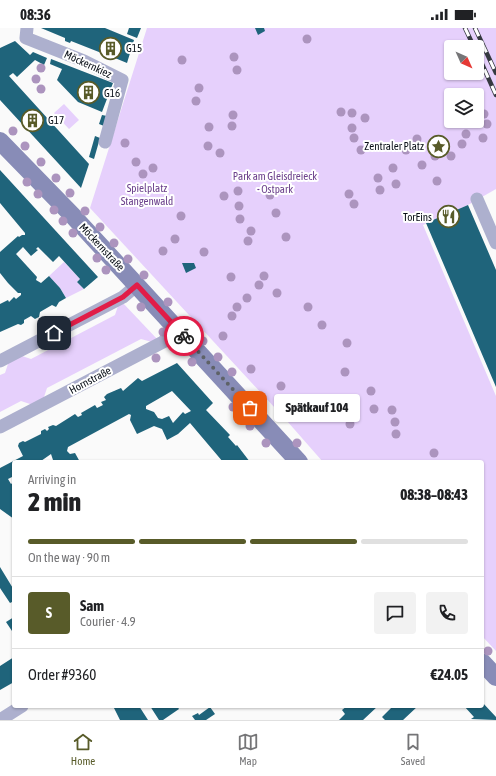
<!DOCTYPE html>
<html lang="en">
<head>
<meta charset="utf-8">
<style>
  body { margin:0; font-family:"Asap Condensed",sans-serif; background:#f2f2f2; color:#202124; height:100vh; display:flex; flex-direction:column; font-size:15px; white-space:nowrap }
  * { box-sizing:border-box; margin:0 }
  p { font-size:13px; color:#757577 }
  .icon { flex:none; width:22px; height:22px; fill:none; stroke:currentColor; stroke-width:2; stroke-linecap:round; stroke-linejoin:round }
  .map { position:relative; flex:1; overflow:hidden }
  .sheet { position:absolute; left:12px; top:432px; width:472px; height:248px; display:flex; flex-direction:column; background:#fff; border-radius:4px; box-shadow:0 1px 3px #0004 }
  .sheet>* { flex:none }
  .needle { width:26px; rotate:135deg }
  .tools { position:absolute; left:444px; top:12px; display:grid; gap:8px }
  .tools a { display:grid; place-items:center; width:40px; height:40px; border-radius:4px; background:#fff; box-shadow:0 1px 3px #0004; font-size:20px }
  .pin { position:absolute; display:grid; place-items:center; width:34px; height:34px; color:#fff; margin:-17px; border-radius:8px; box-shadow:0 2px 6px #0006 }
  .courier { position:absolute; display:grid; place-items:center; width:40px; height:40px; margin:-20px; border:3px solid #e11d48; border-radius:50%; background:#fff; color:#222; box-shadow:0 1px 5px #0007 }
  .bubble { position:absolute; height:28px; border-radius:4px; background:#fff; box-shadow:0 1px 3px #0004; font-size:13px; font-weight:800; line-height:28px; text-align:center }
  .overview em { font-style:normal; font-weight:800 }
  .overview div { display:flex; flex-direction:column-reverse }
  .overview { display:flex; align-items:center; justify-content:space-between; height:68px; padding:0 16px }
  h1 { font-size:26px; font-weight:800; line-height:30px }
  .bar { display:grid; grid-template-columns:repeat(4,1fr); gap:6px 4px; align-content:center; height:48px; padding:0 16px }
  .bar i { height:5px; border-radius:3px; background:#e0e0e0 }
  .bar .selected { background:#585b29 }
  .bar p { grid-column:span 4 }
  .line { display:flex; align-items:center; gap:10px; padding:0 16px; border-top:1px solid #e0e0e0 }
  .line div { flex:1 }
  .round { display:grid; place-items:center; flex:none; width:42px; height:42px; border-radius:4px; background:#f2f2f2 }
  .status { display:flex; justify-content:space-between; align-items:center; height:28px; padding:0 20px; background:#fff; direction:ltr }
  .status svg { height:11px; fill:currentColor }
  .tab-bar { display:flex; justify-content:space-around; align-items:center; height:56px; border-top:1px solid #e0e0e0; background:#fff; font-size:11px; color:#757577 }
  .tab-bar a { display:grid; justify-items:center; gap:2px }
  .tab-bar .selected { color:#585b29 }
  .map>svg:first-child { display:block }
</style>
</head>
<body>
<div class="status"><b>08:36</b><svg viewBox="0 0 49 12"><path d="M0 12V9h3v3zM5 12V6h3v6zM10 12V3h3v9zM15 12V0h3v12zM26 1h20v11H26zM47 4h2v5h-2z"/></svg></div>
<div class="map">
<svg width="496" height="692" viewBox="0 0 496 692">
  <rect width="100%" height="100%" fill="#fafafa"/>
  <path fill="#e6d0fc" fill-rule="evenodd" d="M147,0H496V161L468,177L423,197L496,368V623L482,608V434H323L287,393L90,180ZM451,19H477V45H451ZM451,67H477V93H451Z
    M64,76L79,92L69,101L54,85Z
    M64,234L80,251L77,254L84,261L66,270L60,260L49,248Z
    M122,274L158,312L152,314L141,311L47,360L43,372L33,377L21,373L0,384V347L5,345L9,333L19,327L31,331L115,287L119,275Z"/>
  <path fill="#1f647b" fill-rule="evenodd" d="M41,0H105L134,12L127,35L110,28L109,31L103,29L104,26L71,13L70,15L65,13V10Z
    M129,0H141L137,10L127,6Z
    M255,0H264L265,3L258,7Z
    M15,13L30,27L33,24L47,30L44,37L35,32L17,49L13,45L9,48L89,136L81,160L0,72V20Z
    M51,31L113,55L102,84L78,74L57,52L62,41L50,36Z
    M102,87L107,88L104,98L99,96Z
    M95,108L100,110L94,131L89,129Z
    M0,142L98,249L84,261L77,254L80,251L59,228L53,234L38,219L36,221L38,222L31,228L23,219L16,226L37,249L36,252L41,255L49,248L60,260L66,270L59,274L56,279L52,277L40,284L39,289L35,291L31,288L24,292V295L21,297L18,296L0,304V276L8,272L9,274L14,269L16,271L21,267V265H18L8,255L0,245V224L18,208L19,209L22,207H25V205L0,175Z
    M468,177L496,242V359L426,195Z
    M182,235H194L196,240L186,245Z
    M177,335L213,375L206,382L230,407L228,409L236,418L237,417L250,434H223L190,395L178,406L167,412L162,401L154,398L137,406L130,392L131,387L129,386L68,419L67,423L70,426L75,425L80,434H50L53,432L51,426L41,433V432L37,434H14V448L8,451L11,456L14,454V491L0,481V440L23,428L18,418L19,415L23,413L25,414L41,406V403L45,401L47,403L49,401L48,399L53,397L56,398L75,386L78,389L82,387L81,385L95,377L97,380L103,377L101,374L106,372L104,369L107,366L121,360L123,363L138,350L142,353ZM172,363L191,383L185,386L183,384L173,395L169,388L162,391L158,390L154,384L146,381V378Z
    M0,539L14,562V573L10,575L0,560Z
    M14,589V606L6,594Z
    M14,629V654L0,662V638Z
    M482,674L496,689V692L471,691L474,689L464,678H482Z
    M113,678H139L148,692H120Z
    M150,678H177L179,681L163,692H159Z
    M347,678L358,680L360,678H378L363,692H339L345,686L342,682Z
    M393,678H418L403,692H385L382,689Z
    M210,679L215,686L206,692H195L192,688L198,685L199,687Z"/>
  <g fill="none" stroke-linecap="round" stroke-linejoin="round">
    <path stroke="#adb0ce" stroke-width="13" d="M27,0L26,10L84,33L122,52L105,114
      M477,171L496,215
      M0,333L123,269L137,257
      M0,399L163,314L178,301
      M0,692L22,678"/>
    <path stroke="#888cb7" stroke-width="18" d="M0,113L73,188L299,434
      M482,634L496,649"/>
    <defs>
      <path id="rail" d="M465,0L474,19
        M475,0L496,45
        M477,25L496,67"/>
    </defs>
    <use href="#rail" stroke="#363a41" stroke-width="4.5"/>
    <use href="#rail" stroke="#fff" stroke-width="3" stroke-dasharray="9" stroke-linecap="butt"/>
  </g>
  <g fill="#ac94be">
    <circle cx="307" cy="11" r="4.5"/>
    <circle cx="234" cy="29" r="4.5"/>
    <circle cx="182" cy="32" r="4.5"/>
    <circle cx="41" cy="40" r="4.5"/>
    <circle cx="237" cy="42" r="4.5"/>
    <circle cx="36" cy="51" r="4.5"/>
    <circle cx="199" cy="60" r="4.5"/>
    <circle cx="41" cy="61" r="4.5"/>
    <circle cx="196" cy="73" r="4.5"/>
    <circle cx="341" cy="84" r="4.5"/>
    <circle cx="352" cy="85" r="4.5"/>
    <circle cx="484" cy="86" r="4.5"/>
    <circle cx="233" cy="87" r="4.5"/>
    <circle cx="365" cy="90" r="4.5"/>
    <circle cx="487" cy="96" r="4.5"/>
    <circle cx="232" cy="98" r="4.5"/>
    <circle cx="209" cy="99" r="4.5"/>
    <circle cx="352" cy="100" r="4.5"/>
    <circle cx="13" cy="103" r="4.5"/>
    <circle cx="466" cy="106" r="4.5"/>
    <circle cx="354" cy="110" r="4.5"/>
    <circle cx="483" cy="110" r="4.5"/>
    <circle cx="417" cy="111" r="4.5"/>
    <circle cx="125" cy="115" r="4.5"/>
    <circle cx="462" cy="116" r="4.5"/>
    <circle cx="25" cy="118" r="4.5"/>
    <circle cx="208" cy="118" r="4.5"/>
    <circle cx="361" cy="122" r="4.5"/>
    <circle cx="406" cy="122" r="4.5"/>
    <circle cx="220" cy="125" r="4.5"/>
    <circle cx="435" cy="128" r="4.5"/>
    <circle cx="451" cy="128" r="4.5"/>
    <circle cx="41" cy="134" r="4.5"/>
    <circle cx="136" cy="134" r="4.5"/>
    <circle cx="422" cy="137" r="4.5"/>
    <circle cx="153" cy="140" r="4.5"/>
    <circle cx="393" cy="140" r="4.5"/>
    <circle cx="143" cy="146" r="4.5"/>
    <circle cx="56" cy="150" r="4.5"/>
    <circle cx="378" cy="150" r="4.5"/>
    <circle cx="437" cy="153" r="4.5"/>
    <circle cx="27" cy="154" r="4.5"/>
    <circle cx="396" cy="156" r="4.5"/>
    <circle cx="380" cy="162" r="4.5"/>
    <circle cx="238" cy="163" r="4.5"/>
    <circle cx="70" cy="165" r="4.5"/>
    <circle cx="38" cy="166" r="4.5"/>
    <circle cx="349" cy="166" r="4.5"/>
    <circle cx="270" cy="167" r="4.5"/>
    <circle cx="224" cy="168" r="4.5"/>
    <circle cx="354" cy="176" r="4.5"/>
    <circle cx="239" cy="178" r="4.5"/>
    <circle cx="54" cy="182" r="4.5"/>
    <circle cx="85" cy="183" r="4.5"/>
    <circle cx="276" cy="185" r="4.5"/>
    <circle cx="181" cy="188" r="4.5"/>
    <circle cx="240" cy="191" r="4.5"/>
    <circle cx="63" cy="193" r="4.5"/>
    <circle cx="100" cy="199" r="4.5"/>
    <circle cx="251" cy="203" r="4.5"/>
    <circle cx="73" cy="205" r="4.5"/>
    <circle cx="286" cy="209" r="4.5"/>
    <circle cx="175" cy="211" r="4.5"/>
    <circle cx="248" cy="213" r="4.5"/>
    <circle cx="114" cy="215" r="4.5"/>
    <circle cx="163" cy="223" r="4.5"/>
    <circle cx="204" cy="224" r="4.5"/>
    <circle cx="97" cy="230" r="4.5"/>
    <circle cx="128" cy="231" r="4.5"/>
    <circle cx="106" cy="242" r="4.5"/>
    <circle cx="144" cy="247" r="4.5"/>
    <circle cx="264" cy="248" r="4.5"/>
    <circle cx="231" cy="249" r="4.5"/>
    <circle cx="259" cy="257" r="4.5"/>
    <circle cx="277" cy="265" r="4.5"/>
    <circle cx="247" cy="270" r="4.5"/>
    <circle cx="168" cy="274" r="4.5"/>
    <circle cx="141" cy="279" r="4.5"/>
    <circle cx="237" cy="279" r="4.5"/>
    <circle cx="308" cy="279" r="4.5"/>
    <circle cx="232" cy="288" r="4.5"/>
    <circle cx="189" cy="295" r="4.5"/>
    <circle cx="322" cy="297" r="4.5"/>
    <circle cx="163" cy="304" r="4.5"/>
    <circle cx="223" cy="308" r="4.5"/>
    <circle cx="203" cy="313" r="4.5"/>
    <circle cx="347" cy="315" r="4.5"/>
    <circle cx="218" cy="329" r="4.5"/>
    <circle cx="156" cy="330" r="4.5"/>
    <circle cx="192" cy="334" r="4.5"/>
    <circle cx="251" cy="341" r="4.5"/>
    <circle cx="232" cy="344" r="4.5"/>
    <circle cx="345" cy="344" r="4.5"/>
    <circle cx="281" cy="358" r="4.5"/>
    <circle cx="371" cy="363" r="4.5"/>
    <circle cx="351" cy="373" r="4.5"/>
    <circle cx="262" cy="377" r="4.5"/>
    <circle cx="233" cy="379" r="4.5"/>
    <circle cx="374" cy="381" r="4.5"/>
    <circle cx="392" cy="382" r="4.5"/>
    <circle cx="395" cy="394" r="4.5"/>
    <circle cx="350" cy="396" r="4.5"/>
    <circle cx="250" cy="398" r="4.5"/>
    <circle cx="396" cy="406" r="4.5"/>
    <circle cx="266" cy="415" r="4.5"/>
    <circle cx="297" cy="415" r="4.5"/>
    <circle cx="434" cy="425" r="4.5"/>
    <circle cx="488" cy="623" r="4.5"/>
  </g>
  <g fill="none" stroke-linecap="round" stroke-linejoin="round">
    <path stroke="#5e6267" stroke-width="4" stroke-dasharray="0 7.2" d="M184,308L250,380"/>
    <path stroke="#e11d48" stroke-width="5" d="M54,305L123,269L137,257L184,308"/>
  </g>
  <defs>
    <symbol id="building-ring" viewBox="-11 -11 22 22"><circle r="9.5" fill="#fff" stroke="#585b29" stroke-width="1.5"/><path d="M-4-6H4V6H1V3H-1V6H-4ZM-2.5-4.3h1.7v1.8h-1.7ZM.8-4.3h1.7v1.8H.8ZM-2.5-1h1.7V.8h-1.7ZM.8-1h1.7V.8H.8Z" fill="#585b29"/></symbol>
    <symbol id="sight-ring" viewBox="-11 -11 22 22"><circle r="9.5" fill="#fff" stroke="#585b29" stroke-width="1.5"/><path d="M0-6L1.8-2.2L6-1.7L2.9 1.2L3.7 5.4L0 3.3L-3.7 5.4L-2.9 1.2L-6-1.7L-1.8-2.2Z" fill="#585b29"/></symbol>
    <symbol id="restaurant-ring" viewBox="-11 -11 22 22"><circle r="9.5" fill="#fff" stroke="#585b29" stroke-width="1.5"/><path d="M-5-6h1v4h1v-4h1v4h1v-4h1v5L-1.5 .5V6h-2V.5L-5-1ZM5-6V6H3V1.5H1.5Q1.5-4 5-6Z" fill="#585b29"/></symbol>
  </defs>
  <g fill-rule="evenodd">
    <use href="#building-ring" x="98" y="8" width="25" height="25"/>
    <use href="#building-ring" x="76" y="52" width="25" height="25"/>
    <use href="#building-ring" x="20" y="80" width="25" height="25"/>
    <use href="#sight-ring" x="426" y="106" width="25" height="25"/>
    <use href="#restaurant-ring" x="436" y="176" width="25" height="25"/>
  </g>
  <g text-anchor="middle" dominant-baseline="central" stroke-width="4" stroke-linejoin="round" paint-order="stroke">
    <g font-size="11" fill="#0a1018" stroke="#fff" text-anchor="start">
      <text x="126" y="20">G15</text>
      <text x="104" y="65">G16</text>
      <text x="48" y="92">G17</text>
      <text x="424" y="118" text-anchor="end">Zentraler Platz</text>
      <text x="432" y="189" text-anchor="end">TorEins</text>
    </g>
    <g font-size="11" fill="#0a1018" stroke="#fff">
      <text transform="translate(88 36) rotate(25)">Möckernkiez</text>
      <text transform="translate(102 219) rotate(47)">Möckernstraße</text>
      <text transform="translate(90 352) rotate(-28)">Hornstraße</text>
    </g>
    <g font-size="11" fill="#6c418c" stroke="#fff">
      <text x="275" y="148">Park am Gleisdreieck<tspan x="275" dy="13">- Ostpark</tspan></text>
      <text x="147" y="160">Spielplatz<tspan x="147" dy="13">Stangenwald</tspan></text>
    </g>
  </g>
</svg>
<div class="tools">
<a><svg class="needle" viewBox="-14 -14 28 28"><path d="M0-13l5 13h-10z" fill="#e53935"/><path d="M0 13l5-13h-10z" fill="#757577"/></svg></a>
<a><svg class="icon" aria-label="layers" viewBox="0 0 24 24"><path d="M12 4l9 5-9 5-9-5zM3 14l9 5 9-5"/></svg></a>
</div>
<div class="pin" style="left:250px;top:380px;background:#ea580c"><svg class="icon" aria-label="bag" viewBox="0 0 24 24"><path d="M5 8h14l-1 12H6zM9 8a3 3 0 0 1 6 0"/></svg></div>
<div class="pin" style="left:54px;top:305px;background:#1f2937"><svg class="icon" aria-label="home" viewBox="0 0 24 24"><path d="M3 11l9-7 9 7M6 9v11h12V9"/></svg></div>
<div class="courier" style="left:184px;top:308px"><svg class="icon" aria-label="bike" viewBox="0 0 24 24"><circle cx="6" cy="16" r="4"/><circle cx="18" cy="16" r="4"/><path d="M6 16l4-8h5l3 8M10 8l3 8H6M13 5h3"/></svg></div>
<div class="bubble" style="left:274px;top:366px;width:86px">Spätkauf 104</div>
<section class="sheet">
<div class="overview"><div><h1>2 min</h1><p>Arriving in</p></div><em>08:38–08:43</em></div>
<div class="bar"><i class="selected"></i><i class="selected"></i><i class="selected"></i><i></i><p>On the way · 90 m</p></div>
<div class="line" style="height:72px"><b class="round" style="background:#585b29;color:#fff">S</b><div><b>Sam</b><p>Courier · 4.9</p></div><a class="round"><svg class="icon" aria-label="chat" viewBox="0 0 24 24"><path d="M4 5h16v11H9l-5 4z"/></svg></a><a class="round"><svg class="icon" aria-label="phone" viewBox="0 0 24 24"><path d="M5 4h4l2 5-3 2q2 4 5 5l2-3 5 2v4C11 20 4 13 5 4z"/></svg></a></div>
<div class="line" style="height:52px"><div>Order #9360</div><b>€24.05</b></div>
</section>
</div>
<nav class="tab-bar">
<a class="selected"><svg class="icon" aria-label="home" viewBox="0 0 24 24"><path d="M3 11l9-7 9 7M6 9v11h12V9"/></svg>Home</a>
<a><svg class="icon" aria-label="map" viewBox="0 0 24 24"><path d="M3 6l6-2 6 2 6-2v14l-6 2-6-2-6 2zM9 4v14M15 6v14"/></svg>Map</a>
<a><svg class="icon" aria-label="saved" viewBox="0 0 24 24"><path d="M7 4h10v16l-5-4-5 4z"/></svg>Saved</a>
</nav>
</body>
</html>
